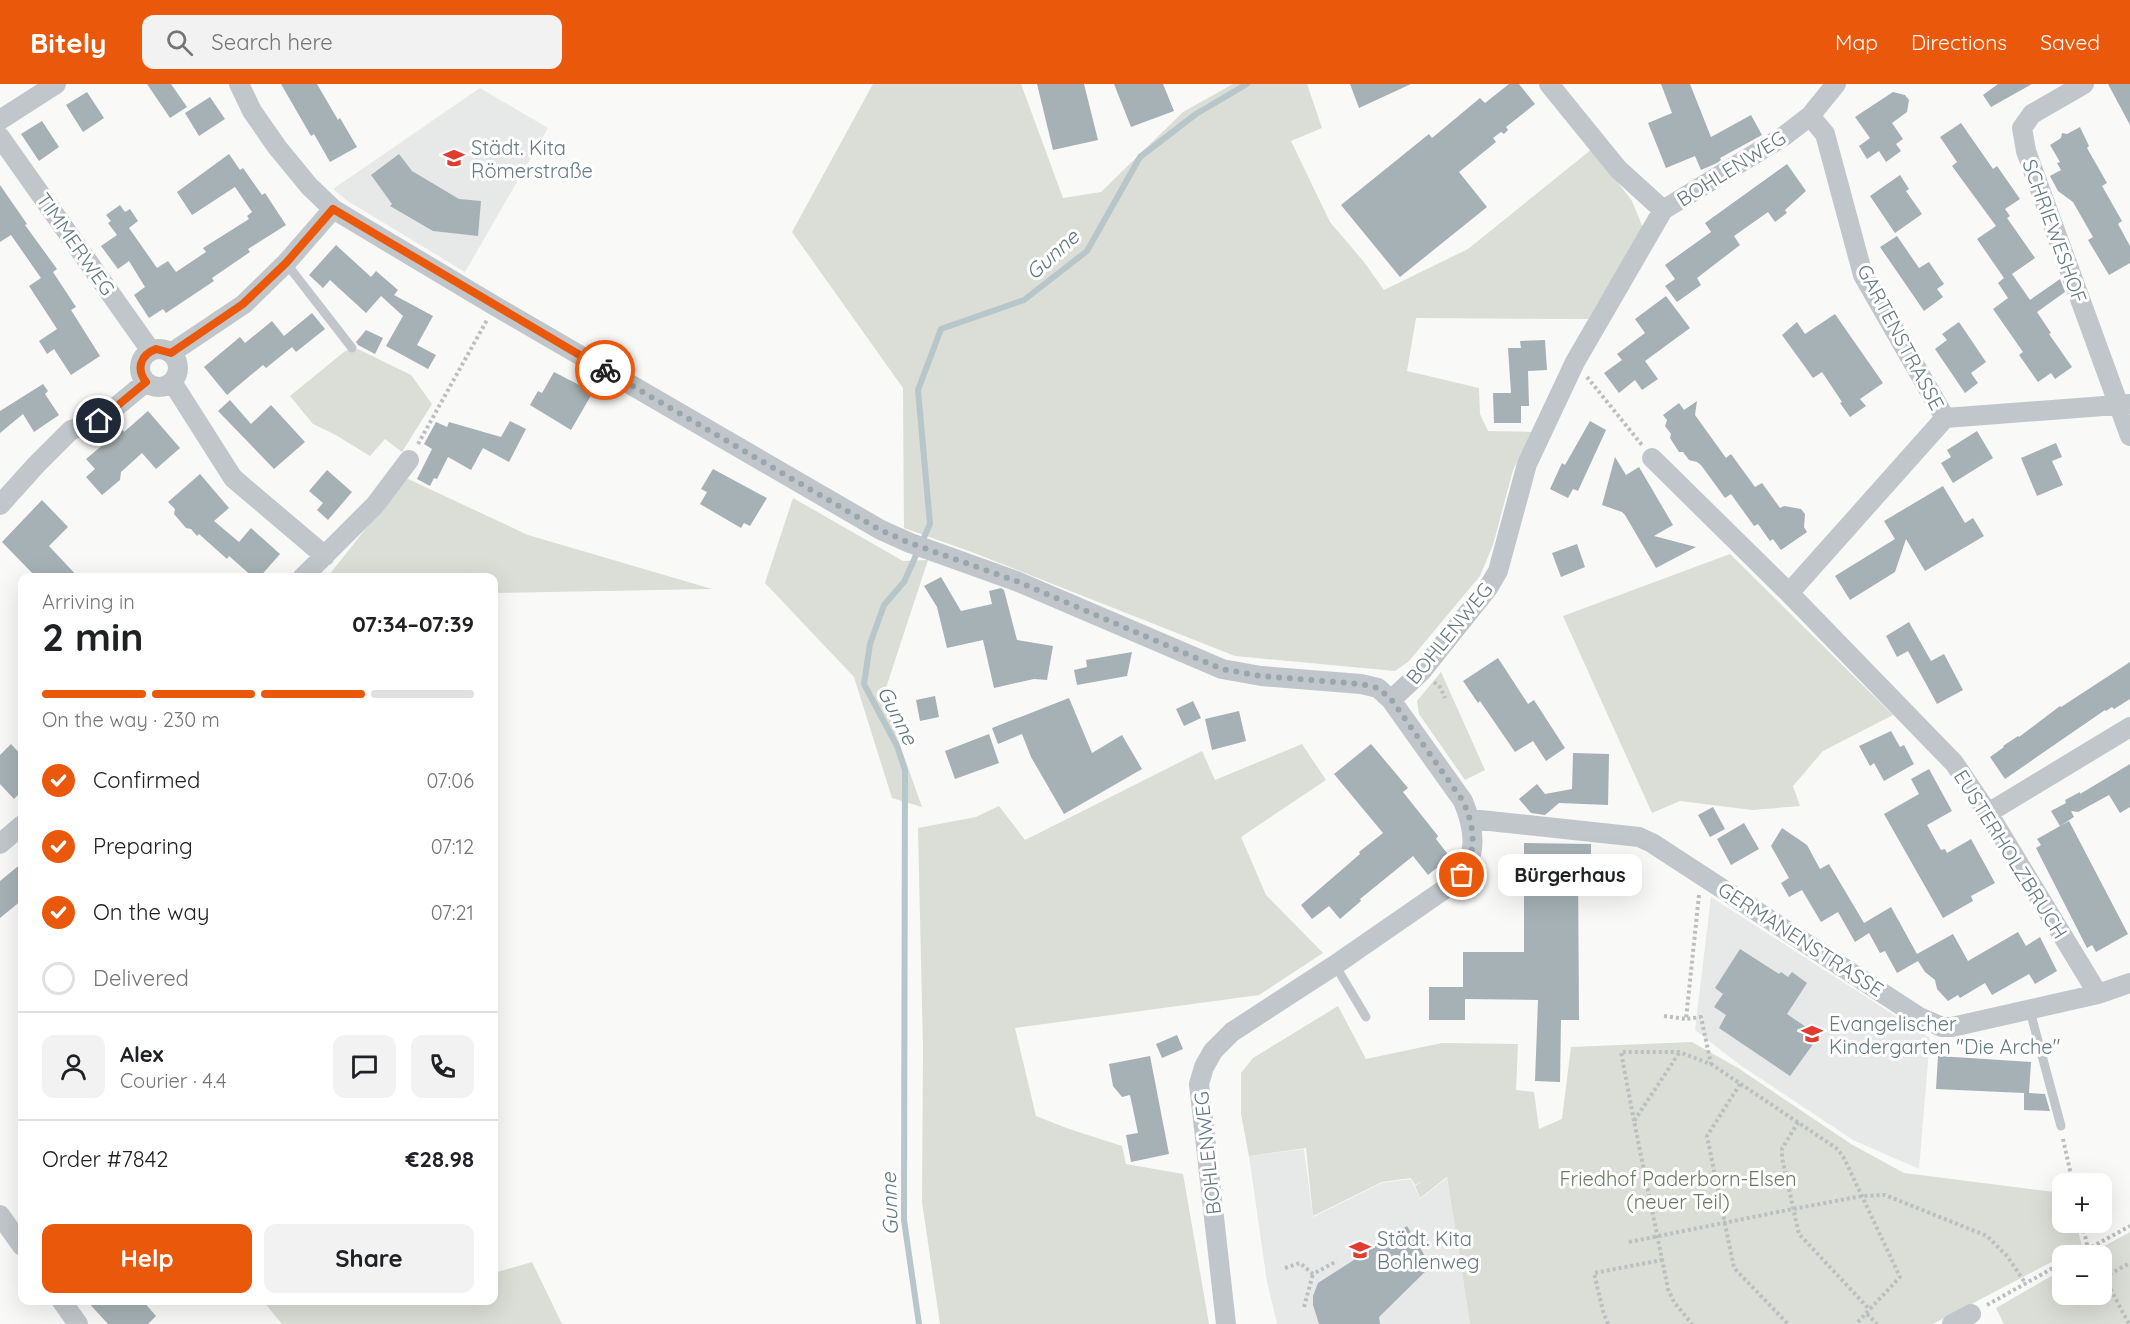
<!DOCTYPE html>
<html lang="en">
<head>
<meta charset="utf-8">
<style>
  body { margin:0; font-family:Quicksand,sans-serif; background:#f2f2f2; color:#202124; height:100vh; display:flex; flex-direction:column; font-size:22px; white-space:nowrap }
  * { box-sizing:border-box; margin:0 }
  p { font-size:20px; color:#757577 }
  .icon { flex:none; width:33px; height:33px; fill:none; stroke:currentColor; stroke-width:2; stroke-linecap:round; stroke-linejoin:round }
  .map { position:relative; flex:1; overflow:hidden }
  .details { position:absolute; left:18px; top:489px; width:480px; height:732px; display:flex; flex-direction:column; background:#fff; border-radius:12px; box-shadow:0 6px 24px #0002 }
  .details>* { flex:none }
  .tools { position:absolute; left:2052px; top:1089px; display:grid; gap:12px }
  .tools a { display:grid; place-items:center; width:60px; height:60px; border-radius:12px; background:#fff; box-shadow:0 6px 24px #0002; font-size:30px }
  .pin { position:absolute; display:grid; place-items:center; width:51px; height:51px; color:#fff; margin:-26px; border:3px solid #fff; border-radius:50%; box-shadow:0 2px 6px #0007 }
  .courier { position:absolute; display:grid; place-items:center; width:60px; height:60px; margin:-30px; border:4px solid #ea580c; border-radius:50%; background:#fff; color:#222; box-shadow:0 2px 8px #0007 }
  .bubble { position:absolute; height:42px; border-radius:12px; background:#fff; box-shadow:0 6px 24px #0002; font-size:20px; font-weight:800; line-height:42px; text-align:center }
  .headline em { font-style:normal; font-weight:800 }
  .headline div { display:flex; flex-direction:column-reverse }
  .headline { display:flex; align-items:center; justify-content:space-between; height:102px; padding:0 24px }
  h1 { font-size:39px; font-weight:800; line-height:45px }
  .bar { display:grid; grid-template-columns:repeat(4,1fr); gap:9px 6px; align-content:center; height:72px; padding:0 24px }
  .bar i { height:8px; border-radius:4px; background:#e0e0e0 }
  .bar .active { background:#ea580c }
  .bar p { grid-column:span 4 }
  .line { display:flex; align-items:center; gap:15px; padding:0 24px; border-top:2px solid #e0e0e0 }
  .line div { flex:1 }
  .round { display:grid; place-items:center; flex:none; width:63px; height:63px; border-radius:12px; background:#f2f2f2 }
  ol { padding:0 24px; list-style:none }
  li { display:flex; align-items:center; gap:18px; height:66px }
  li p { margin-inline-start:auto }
  li .icon { padding:6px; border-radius:50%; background:#ea580c; color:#fff; stroke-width:4 }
  li:last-child { color:#757577 }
  li i { width:33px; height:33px; border:3px solid #e0e0e0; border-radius:50% }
  .primary-button { display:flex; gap:12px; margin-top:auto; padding:12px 24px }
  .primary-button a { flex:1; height:69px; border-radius:12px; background:#ea580c; color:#fff; font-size:24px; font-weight:800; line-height:69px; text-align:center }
  .primary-button a+a { background:#f2f2f2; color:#202124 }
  header { display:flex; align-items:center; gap:36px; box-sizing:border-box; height:84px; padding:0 30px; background:#ea580c; color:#fff }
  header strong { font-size:28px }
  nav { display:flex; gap:33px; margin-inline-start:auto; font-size:21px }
  .search { width:420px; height:54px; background:#f2f2f2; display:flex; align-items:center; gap:15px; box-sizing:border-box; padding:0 21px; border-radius:12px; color:#757577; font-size:22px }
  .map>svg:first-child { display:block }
</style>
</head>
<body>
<header>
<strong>Bitely</strong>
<div class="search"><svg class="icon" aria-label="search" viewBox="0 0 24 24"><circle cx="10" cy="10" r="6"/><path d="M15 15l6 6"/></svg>Search here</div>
<nav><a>Map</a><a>Directions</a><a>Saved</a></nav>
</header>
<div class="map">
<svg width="2130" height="1240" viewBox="0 0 2130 1240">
  <rect width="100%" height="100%" fill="#f9f9f7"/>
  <path fill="#e7e9e8" d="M480,4L548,44L465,188L346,116L333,105Z
    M1711,813L1930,954L1919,1085L1853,1056L1740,981L1695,946Z
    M1304,1065L1313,1133L1382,1099L1411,1095L1420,1115L1447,1094L1470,1240H1277L1267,1198L1249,1072Z"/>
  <path fill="#daded6" d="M873,0H1021L1063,114L1101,108L1183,28L1233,0H1307L1322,44L1291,57L1330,138L1364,178L1384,206L1468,165L1592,65L1632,117L1643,144L1588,235L1416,234L1407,287L1479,304L1480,330L1488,347L1532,348L1513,386L1493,461L1480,492L1409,577L1395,587L1235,572L969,467L904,444L903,304L792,148Z
    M352,264L360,266L411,291L432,320L402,368L385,355L370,372L334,350L313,340L290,312L344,268Z
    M406,394L528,451L712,505L494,509V494H331L329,491Z
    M793,414L903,477L928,476L883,613L922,723L892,714L854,593L765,499Z
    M1730,470L1893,631L1823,667L1793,702L1800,722L1752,726L1680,717L1652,729L1563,532Z
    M1441,588L1485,686L1465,696L1419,630L1417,617Z
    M1302,660L1326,696L1241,753L1266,811L1323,869L1259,911L1015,944L1036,1032L1069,1045L1122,1062L1126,1080L1183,1090L1209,1240H940L922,1118L923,964L918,744L976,733L999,722L1025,756L1202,667L1215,696Z
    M1338,922L1366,975L1442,959L1518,960L1516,1006L1534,1008L1539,1045L1562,1035L1571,963L1692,958L1738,984L1851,1060L1904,1089L2062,1109V1138L2076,1139L2082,1162L1933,1240H1470L1447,1093L1420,1114L1415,1102L1423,1097L1415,1101L1411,1094L1382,1098L1313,1132L1306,1064L1249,1072L1241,1030V989L1253,974Z
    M2130,1148V1240H2004L1996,1224L2062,1186V1210H2102V1172L2088,1171Z
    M532,1178L562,1240H282L263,1217L494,1216V1189Z"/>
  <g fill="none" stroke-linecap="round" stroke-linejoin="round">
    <path stroke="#b7c6c8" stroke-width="6" d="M919,1240L904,1136L905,686L897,662L864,600L870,560L884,521L904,498L930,440L918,306L941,245L1024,216L1087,167L1140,73L1196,30L1247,0"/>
  </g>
  <path fill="#a5b1b4" d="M147,0H171L187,23L170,34Z
    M281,0H317L338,36L340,34L357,63L330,78L314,50L311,52Z
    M1037,0H1084L1098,56L1053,66Z
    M1114,0H1163L1174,27L1131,43Z
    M1350,0H1411L1359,24Z
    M1509,0H1519L1535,20L1506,43L1508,46L1504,50L1501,48L1493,54L1496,58L1459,88L1487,123L1400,193L1341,121L1429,50L1432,54L1480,14L1485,19Z
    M1661,0H1690L1711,53L1751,31L1762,51L1720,74L1721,76L1717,79L1701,86L1695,72L1666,84L1648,39L1672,29Z
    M1998,0H2032L1991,23L1983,11Z
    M2108,0H2130V41Z
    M87,8L104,34L83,48L66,21Z
    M1893,8L1905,11L1909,16L1907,28L1892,39L1903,55L1896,60L1901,67L1886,78L1879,67L1867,75L1859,62L1870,54L1855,33Z
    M210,13L225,35L199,52L185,29Z
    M42,37L59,63L39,77L21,50Z
    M1961,39L1993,85L1997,82L2020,115L2005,125L2010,132L1998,140L2007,134L2035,174L2012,190L2030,216L2060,195L2065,208L2037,228L2051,249L2049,250L2072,283L2055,295L2051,289L2038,298L2019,271L2023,268L1993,225L2008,214L1998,199L2004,194L1977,155L1996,142L1952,82L1957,78L1940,53Z
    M2080,43L2089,62L2087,64L2107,99L2102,102L2122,137L2118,140L2130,162V179L2109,191L2088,156L2093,153L2073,118L2058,107L2050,92L2061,86L2057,79L2060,78L2050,61L2061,54L2062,49L2067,50Z
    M229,70L240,86L243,84L262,111L265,109L286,141L248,165L250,168L212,194L214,197L166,229L163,225L149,234L134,211L145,203L129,177L118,185L101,162L117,151L108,139L111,137L106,131L120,121L125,128L130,125L138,137L129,144L157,184L168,177L176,188L206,168L203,164L249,135L247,132L252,128L235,103L192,131L177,108Z
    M399,70L412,87L459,115L481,117L478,152L433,147L390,122L392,120L371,91Z
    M1787,80L1806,107L1785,126L1787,129L1775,138L1768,128L1734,152L1740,161L1697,194L1701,201L1677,218L1665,202L1675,195L1665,181L1711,148L1705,139Z
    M1900,91L1909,105L1906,107L1922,130L1895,149L1870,112Z
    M0,101L27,140L25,141L57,185L53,188L76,223L71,226L100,272L71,291L54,265L47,270L39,257L57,245L29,202L41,194L11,151L0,158Z
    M1897,152L1919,184L1929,178L1944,200L1937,205L1943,213L1924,227L1880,163Z
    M336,161L371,193L376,187L398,206L394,211L433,232L417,261L436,271L428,285L386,262L403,232L381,212L366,229L330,196L323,204L309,191Z
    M1666,212L1690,244L1645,277L1658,295L1642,306L1635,296L1619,309L1604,289L1622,276L1617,270L1645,249L1635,235Z
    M312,229L325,245L296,268L292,263L266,284L263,281L227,311L204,283L240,253L245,259L272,237L284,252Z
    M1835,230L1883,299L1860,315L1866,322L1850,333L1840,319L1842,318L1822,288L1813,294L1782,251L1797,238L1805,250Z
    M1959,238L1986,278L1971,289L1978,299L1965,309L1935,265L1947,256L1942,250Z
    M366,246L383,254L375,270L358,261L356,258Z
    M1545,256L1547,286L1528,287L1529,322H1521V339H1494L1493,309H1511L1508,264H1521L1520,257Z
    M554,288L593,308L571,346L530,321L538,307L542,309Z
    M43,300L48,307L45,310L59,331L34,348L23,330L0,349V327Z
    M230,316L251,340L271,321L305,358L274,385L218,327Z
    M1697,317L1695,331L1726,374L1731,370L1755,403L1762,399L1780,424L1784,422L1801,425L1805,430L1804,443L1807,448L1781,466L1773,455L1770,457L1758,440L1754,442L1731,410L1725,414L1701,381L1697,378L1689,376L1683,368H1679L1670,354L1671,350L1665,342L1667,336L1663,331L1679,319L1684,326Z
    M148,327L180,364L156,385L142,369L121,388L120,396L102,411L86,393L95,385L86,375L122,345L124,348Z
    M510,337L526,345L509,378L483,364L471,386L448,373L437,395L434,394L430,402L417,395L432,365L424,360L436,338L447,343L449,338L501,353Z
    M1590,337L1606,346L1578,407L1573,405L1568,414L1550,405L1562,379L1565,381Z
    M1977,347L1993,374L1953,399L1941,379L1951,373L1947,366Z
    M2056,359L2062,373L2052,377L2063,401L2037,412L2021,374Z
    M1615,373L1626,391L1639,383L1673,441L1654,452L1696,463L1656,484L1625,431L1622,428L1602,421Z
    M713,385L767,414L750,442L744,439L741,444L700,420L707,408L701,405Z
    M327,386L352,408L328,436L317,426L323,419L309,407Z
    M200,390L229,424L214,437L239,458L251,444L280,470L259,494H254L229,472L227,475L199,450L197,452L191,445L186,444L174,430L175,425L168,418Z
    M1943,402L1965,439L1973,434L1984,452L1925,487L1906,455L1895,488L1850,516L1835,492L1895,455L1884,437Z
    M42,416L68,443L49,462L79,494H37L2,458Z
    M1577,460L1585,483L1561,493L1552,469Z
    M941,493L961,527L992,520L989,507L1001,504L1004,506L1017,556L1053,562L1047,596L1034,595L994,604L983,556L947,564L937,523L924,502Z
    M1909,538L1931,577L1944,570L1963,606L1937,620L1908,567L1897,573L1886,552Z
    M1132,568L1127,592L1077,601L1074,586L1087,583L1086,576Z
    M1498,574L1528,620L1534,616L1565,664L1546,677L1533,657L1515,668L1480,617L1478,619L1463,597Z
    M2130,578V615L2114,625L2112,623L2106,627L2105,626L2005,695L1990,673L2004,663L2003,662L2018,652L2019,653L2060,622L2061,623Z
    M935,612L939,633L920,637L916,616Z
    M1069,614L1092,669L1122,651L1142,685L1064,730L1031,673L1022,650L998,660L992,644Z
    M1193,617L1201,634L1184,642L1176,625Z
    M1239,627L1246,657L1212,666L1205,635Z
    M1891,647L1900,663L1904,661L1914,680L1884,697L1874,679L1870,682L1859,662Z
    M989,650L999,679L955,695L945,667Z
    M11,660L22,672V707L14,715L0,700V671Z
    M1371,660L1408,704L1403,708L1438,752L1436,755L1450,773L1428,791L1413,772L1360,815L1361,817L1340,835L1329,822L1312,835L1301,821L1360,770L1359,768L1383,749L1334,690Z
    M1573,669L1609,670L1608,721L1559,719L1545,731L1531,729L1519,715L1537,700L1545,710L1572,705Z
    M2130,680V723L2120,729L2109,711L2078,728L2071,727L2074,733L2060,742L2051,727L2066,719L2065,716L2080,708V710Z
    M1929,685L1952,727L1927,741L1941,766L1945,765L1947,769L1971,755L1995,799L1971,812L1973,817L1943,834L1884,730L1919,710L1911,695Z
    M1713,723L1725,745L1710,753L1698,731Z
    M2069,737L2128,850L2096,868L2092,861L2087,864L2036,764L2041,761L2037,755Z
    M1744,739L1759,765L1731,781L1717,755Z
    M1782,744L1807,761L1820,785L1829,780L1864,839L1891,823L1917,870L1953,850L1968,877L2018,848L2026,862L2040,853L2057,887L2035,900L2029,890L1992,911L1985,899L1960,914L1958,911L1948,917L1937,905L1935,896L1925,888L1918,877L1897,889L1885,867L1880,869L1869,849L1855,858L1838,828L1821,838L1802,806L1789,813L1781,799L1789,794L1771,762Z
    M1524,759L1591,760V780H1578L1579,936H1561L1560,998L1535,997L1538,916L1465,915V936H1429V903H1463V868H1524Z
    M22,779V816L0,834V797Z
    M1740,865L1779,890L1781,888L1788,893L1792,888L1807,899L1787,930L1819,952L1790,992L1719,944L1726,931L1714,923L1723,910L1715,904Z
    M1177,951L1183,965L1162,974L1156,960Z
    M1150,972L1169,1070L1131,1078L1126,1051L1138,1049L1130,1011L1122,1013L1113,1002L1109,980Z
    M1938,972L2031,978L2029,1009L2045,1010L2050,1027L2024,1026V1009L1936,1005Z
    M1407,1142L1431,1182L1379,1233L1380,1240H1319L1313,1221V1212L1318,1199Z
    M86,1216H142L156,1232L148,1240H108Z"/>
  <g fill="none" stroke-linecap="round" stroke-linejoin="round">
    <path stroke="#bbbfc1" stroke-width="4" stroke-dasharray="3 3" stroke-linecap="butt" d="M1587,293L1642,361
      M418,360L487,236
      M1434,598L1440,603L1445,614
      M1699,811L1686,935L1701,933L1711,980
      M1664,932L1686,935
      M1679,969L1634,1037L1668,1205L1674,1218L1692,1240
      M1740,1000L1707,1052L1734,1184L1788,1240
      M1634,1037L1621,968H1679L1711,980L1836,1064L1843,1072L1900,1193L1856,1240
      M1798,1038L1782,1065V1074L1799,1150L1870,1226
      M2063,1055L2073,1100
      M1629,1158L1793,1125L1862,1112L1885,1111L1987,1152L2007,1172L2026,1200
      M2076,1172L2088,1165L2082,1138
      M2092,1172L2088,1165L2130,1142
      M1285,1184L1300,1179L1313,1190L1337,1177
      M2102,1189L2129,1240
      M2104,1193L2130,1179
      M1987,1221L2062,1179
      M1304,1223L1313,1190
      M1867,1230L1877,1240
      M1608,1240L1603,1227L1594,1189L1662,1176"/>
    <path stroke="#c0c6c9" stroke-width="9" d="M286,179L352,264
      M1335,881L1366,933
      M2030,927L2061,1042"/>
    <path stroke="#c0c6c9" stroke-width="20" d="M239,0L252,27L277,63L309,102L333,125L495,222L881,446L910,459L1016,497L1222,585L1261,592L1361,600L1378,604L1391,616L1463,717C1475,746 1479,774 1455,798L1335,881L1232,948L1213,967L1204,983L1199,1000L1226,1240
      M1549,0L1618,85L1663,126
      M2084,0L2032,30L2022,44L2026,67L2130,352
      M1810,32L1825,50L1863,191L1945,334L2130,320
      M0,36L56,0
      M0,53L151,267
      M140 284a19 19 0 1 1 38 0a19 19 0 1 1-38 0Z
      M171,269L244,220L286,179L333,125
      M172,298L233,394L325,472
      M1652,374L1789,509L1954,679L1988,729L2098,910
      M0,421L36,381L71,346L99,337L146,298
      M302,494L375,421L409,376
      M1789,509L1945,334
      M1391,616L1421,588L1488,504L1498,487L1527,380L1575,278L1663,126L1784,52L1810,32L1836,0
      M1988,729L2130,643
      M1471,735L1639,753L1652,759L1919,933L1942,943H1952L2098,910L2130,899
      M0,760L22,741
      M0,1131L22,1162
      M61,1216L78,1240
      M1952,1240L1971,1230"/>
  </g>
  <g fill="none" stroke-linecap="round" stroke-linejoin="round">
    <path stroke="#99a6aa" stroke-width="6" stroke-dasharray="0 10.8" d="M605,286L880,446L910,459L1016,497L1222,585L1261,592L1361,600L1378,604L1391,615L1463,717C1475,744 1477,765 1462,791"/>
    <path stroke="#ea580c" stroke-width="8" d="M99,337L146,298C136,285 140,271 156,265L171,269L243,220L286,179L333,125L605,286"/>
  </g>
  <defs>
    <symbol id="school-bare" viewBox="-9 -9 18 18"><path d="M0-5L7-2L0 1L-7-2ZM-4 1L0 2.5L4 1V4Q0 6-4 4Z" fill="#e03c30" stroke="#fff" stroke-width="2.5" paint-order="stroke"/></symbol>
  </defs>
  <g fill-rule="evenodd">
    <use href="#school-bare" x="439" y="59" width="30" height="30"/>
    <use href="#school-bare" x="1797" y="935" width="30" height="30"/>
    <use href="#school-bare" x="1345" y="1151" width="30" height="30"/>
  </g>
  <g text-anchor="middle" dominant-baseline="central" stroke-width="6" stroke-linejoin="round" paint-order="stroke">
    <g font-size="20" fill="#657a81" stroke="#fff" text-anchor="start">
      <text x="471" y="63">Städt. Kita<tspan x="471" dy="23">Römerstraße</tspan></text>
      <text x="1829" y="939">Evangelischer<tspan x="1829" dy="23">Kindergarten "Die Arche"</tspan></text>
      <text x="1377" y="1154">Städt. Kita<tspan x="1377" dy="23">Bohlenweg</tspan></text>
    </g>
    <g font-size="20" fill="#657a81" stroke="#fff">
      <text transform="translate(1731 84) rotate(-32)">BOHLENWEG</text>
      <text transform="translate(2055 147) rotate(70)">SCHRIEWESHOF</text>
      <text transform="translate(76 160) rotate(55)">TIMMERWEG</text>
      <text transform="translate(1901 253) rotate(62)">GARTENSTRASSE</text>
      <text transform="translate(1449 549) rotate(-51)">BOHLENWEG</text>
      <text transform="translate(2011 770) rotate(58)">EUSTERHOLZBRUCH</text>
      <text transform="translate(1801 855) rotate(33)">GERMANENSTRASSE</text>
      <text transform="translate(1207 1069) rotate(-96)">BOHLENWEG</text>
    </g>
    <g font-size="20" fill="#6b7964" stroke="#fff">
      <text x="1678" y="1094">Friedhof Paderborn-Elsen<tspan x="1678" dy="23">(neuer Teil)</tspan></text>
    </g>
    <g font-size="21" font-style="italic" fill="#60787b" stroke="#fff">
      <text transform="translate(1052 170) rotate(-42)">Gunne</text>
      <text transform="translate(898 631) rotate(63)">Gunne</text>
      <text transform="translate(889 1120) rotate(-92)">Gunne</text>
    </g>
  </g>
</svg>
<div class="tools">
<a>+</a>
<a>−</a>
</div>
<div class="pin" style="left:1462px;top:791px;background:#ea580c"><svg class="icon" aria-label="bag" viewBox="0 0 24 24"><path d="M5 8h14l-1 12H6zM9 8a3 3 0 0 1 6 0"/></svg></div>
<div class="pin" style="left:99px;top:337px;background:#1f2937"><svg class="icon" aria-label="home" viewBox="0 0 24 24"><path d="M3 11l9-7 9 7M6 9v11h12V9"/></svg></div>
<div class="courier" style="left:605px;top:286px"><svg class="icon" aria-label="bike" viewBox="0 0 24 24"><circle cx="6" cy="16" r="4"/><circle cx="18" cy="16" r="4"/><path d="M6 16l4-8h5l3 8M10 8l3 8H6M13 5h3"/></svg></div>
<div class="bubble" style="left:1498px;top:770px;width:144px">Bürgerhaus</div>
<section class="details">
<div class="headline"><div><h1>2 min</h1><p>Arriving in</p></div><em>07:34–07:39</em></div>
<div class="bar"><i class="active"></i><i class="active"></i><i class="active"></i><i></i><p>On the way · 230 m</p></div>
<ol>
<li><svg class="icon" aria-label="check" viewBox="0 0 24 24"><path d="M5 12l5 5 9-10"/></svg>Confirmed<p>07:06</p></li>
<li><svg class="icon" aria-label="check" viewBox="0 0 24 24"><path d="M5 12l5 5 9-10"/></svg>Preparing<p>07:12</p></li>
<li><svg class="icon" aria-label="check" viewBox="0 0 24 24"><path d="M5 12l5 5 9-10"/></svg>On the way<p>07:21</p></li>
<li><i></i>Delivered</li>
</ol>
<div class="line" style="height:108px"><a class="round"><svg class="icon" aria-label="person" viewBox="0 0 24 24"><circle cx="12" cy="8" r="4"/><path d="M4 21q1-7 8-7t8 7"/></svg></a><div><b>Alex</b><p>Courier · 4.4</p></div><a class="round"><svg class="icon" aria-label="chat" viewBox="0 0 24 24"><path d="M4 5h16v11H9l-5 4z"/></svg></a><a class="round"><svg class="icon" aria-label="phone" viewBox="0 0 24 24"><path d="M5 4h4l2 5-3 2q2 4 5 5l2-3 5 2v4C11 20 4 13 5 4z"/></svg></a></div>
<div class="line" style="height:78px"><div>Order #7842</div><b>€28.98</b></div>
<div class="primary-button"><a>Help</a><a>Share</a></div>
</section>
</div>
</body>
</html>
